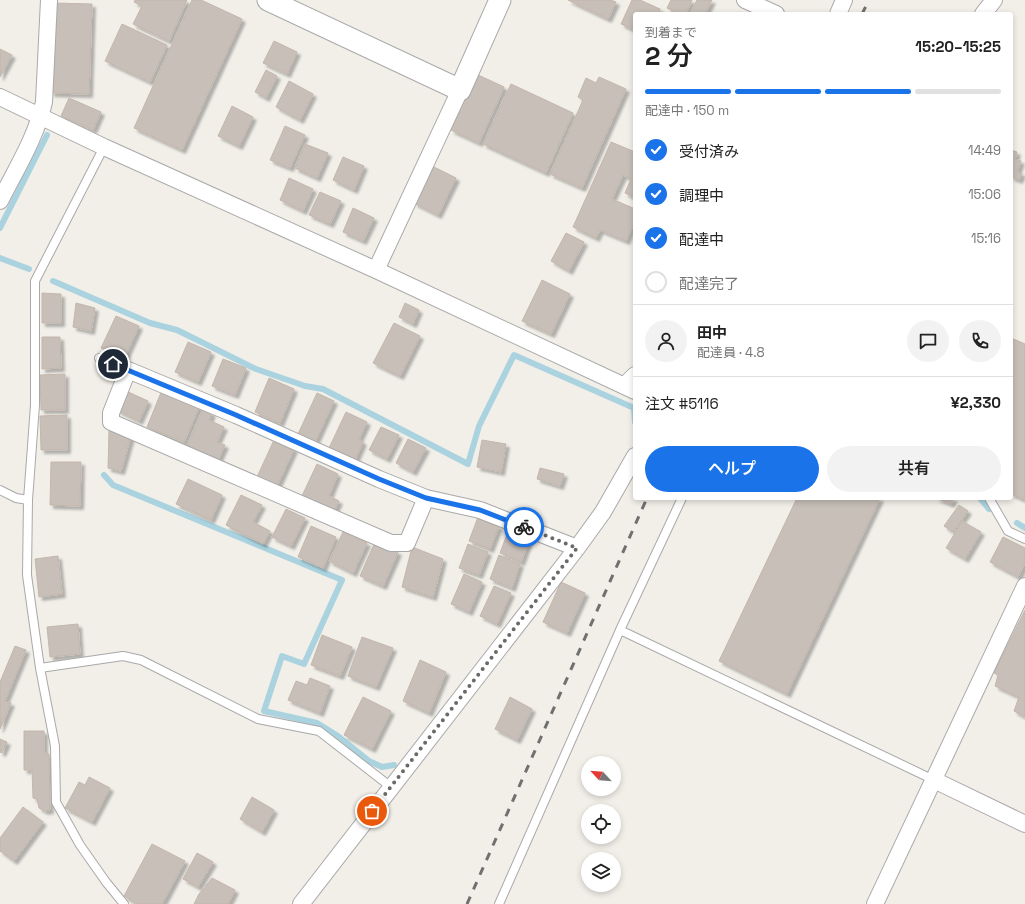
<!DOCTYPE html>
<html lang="ja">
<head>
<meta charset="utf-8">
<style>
  body { margin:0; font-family:"Space Grotesk","Noto Sans JP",sans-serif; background:#f2f2f2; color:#222; height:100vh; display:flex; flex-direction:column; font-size:15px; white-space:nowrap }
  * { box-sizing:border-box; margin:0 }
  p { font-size:13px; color:#767676 }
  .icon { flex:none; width:22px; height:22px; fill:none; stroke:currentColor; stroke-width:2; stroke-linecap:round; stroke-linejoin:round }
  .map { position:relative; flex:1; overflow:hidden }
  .details { position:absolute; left:633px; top:12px; width:380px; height:488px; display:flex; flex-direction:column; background:#fff; border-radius:4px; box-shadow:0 2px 6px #0003 }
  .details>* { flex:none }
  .needle { width:26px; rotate:296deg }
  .tools { position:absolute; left:581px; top:756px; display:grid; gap:8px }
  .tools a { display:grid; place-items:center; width:40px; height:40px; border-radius:50%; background:#fff; box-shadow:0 2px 6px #0003; font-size:20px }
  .pin { position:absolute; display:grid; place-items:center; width:34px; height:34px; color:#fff; margin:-17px; border:2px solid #fff; border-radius:50%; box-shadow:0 1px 4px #0007 }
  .courier { position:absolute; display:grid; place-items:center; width:40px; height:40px; margin:-20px; border:3px solid #1a73e8; border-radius:50%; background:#fff; color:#222; box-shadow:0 1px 5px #0007 }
  .headline em { font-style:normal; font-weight:600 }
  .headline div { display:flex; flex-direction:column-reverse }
  .headline { display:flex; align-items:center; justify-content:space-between; height:68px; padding:0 12px }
  h1 { font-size:26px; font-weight:600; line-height:30px }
  .bar { display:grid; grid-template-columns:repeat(4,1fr); gap:6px 4px; align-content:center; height:48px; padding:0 12px }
  .bar i { height:5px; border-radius:3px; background:#e0e0e0 }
  .bar .selected { background:#1a73e8 }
  .bar p { grid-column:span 4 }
  .line { display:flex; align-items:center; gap:10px; padding:0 12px; border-top:1px solid #e0e0e0 }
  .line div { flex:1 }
  .round { display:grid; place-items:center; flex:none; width:42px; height:42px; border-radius:21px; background:#f2f2f2 }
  ol { padding:0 12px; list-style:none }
  li { display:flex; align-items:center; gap:12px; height:44px }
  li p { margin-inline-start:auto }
  li .icon { padding:4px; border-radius:50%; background:#1a73e8; color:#fff; stroke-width:4 }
  li:last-child { color:#767676 }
  li i { width:22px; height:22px; border:2px solid #e0e0e0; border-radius:50% }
  .cta { display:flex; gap:8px; margin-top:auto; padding:8px 12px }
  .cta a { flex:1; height:46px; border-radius:24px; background:#1a73e8; color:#fff; font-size:16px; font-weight:600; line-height:46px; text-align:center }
  .cta a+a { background:#f2f2f2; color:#222 }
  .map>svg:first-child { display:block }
</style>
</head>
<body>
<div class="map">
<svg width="1025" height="904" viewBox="0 0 1025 904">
  <defs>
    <filter id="shadow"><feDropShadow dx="3.5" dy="3.5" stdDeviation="1" flood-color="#0004"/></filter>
  </defs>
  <rect width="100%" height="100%" fill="#f2efe9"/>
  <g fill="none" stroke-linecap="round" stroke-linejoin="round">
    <path stroke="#aad3df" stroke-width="6" d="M0,228L47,135
      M0,258L29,269
      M53,281L150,323L177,330L256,369L305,386L323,389L468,464L479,426L514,355L634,408L635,422
      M104,475L113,485L342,580L304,664L282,656L264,711L317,723L338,736L369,761L382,767L394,765
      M980,498L989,509
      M1017,523L1025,528"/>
  </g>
  <path fill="#c7bfb8" stroke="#c4b6ab" filter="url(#shadow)" d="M135,0H187L169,41L133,24L142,6L134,2Z
    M192,0H201L242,19L182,150L134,128Z
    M568,0H611L616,2L608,19Z
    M632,0H640L660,9L658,14H635V30L621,24Z
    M671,0H692L686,14H679L667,8Z
    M697,0H712L705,14H690Z
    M54,3L92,4L89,94L51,93Z
    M122,24L167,45L150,82L105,61Z
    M274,41L297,52L287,74L263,63Z
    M0,49L12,55L0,77Z
    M266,70L277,76L266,98L255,92Z
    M476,74L504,87L479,143L451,130Z
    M599,77L626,89L582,188L550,174L583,100L578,97L586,78L596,83Z
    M289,81L313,94L300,120L276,107Z
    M511,84L573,113L546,173L483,144Z
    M69,98L101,112L93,130L61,116Z
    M232,106L253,117L239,146L218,136Z
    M285,126L305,135L290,168L270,160Z
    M611,142L635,152V198L625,193L631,179L623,175L612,199L635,209V221L626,241L600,230L596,238L573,227Z
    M305,144L328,153L317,178L295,168Z
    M1011,150L1017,152L1015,159L1021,161L1017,172L1022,173L1019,180L1011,177Z
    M343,157L364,166L354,190L333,180Z
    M432,166L456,178L438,215L414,203Z
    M289,178L313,189L303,211L280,200Z
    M320,192L341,201L330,224L309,215Z
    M353,208L374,218L363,241L343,232Z
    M566,233L584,242L569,271L551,261Z
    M542,280L570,294L551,334L522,321Z
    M42,293L61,294V323H42Z
    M76,303L95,308L91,331L73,327Z
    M405,303L419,310L413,324L399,317Z
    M116,316L139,326L124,359L101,348Z
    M394,323L420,336L400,376L373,363Z
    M42,337H60L61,368L42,369Z
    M1011,338L1025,344V500L1011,494Z
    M188,342L211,352L198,382L175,372Z
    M223,359L246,368L235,395L212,386Z
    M65,374V410H41L40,375Z
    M269,378L294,389L280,423L255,412Z
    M162,390L200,405L184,442L147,427Z
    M126,391L148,401L139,421L117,410Z
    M317,393L334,401L315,442L298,434Z
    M203,409L212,413L209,420L224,427L217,442L225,445L218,460L187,446Z
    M346,412L367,422L359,439L363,442L355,460L329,448Z
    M67,415V450H41L40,416Z
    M381,427L399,435L387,459L369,450Z
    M109,430L131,436L121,471L108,468Z
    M408,439L426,448L413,472L396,463Z
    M274,440L294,449L277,486L257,477Z
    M482,440L506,444L501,472L477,467Z
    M51,462H81L80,506L50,505Z
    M317,464L338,474L329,496L339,501L333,513L301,498Z
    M540,468L564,474L560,486L537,479Z
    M188,479L222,495L211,520L176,504Z
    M241,495L262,505L253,522L270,531L263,544L226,525Z
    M797,498H880L787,694L719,661Z
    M936,498H954L951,504Z
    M959,505L968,511L953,532L944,526Z
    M286,509L305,518L291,546L272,537Z
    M478,517L499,526L490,549L469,541Z
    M962,521L981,532L965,559L946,548Z
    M311,526L336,537L323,568L298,557Z
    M509,529L530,538L521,562L500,553Z
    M343,532L367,543L353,573L329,561Z
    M1003,537L1025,548V563L1018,577L990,562Z
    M375,542L398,552L383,586L360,576Z
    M468,544L488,552L479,575L459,568Z
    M412,547L443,559L433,597L402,587Z
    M499,555L520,564L512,588L490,579Z
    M58,556L62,594L39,597L35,559Z
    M464,574L482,582L469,612L451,604Z
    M561,582L585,593L567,633L543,622Z
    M494,586L511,593L497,624L480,616Z
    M1025,610V717L1014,711L1019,697L995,686L998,675L994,673Z
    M78,624L80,654L50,657L47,627Z
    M322,635L352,647L340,676L311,665Z
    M362,637L393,648L376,687L348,676Z
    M15,646L26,650L5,701L11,703L0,729V682Z
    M420,660L446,672L429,713L403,701Z
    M310,678L330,686L320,713L288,700L296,681L307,685Z
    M363,697L391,711L372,749L344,735Z
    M510,697L532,709L517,740L495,729Z
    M24,731H44V753L49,754L50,810L45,811L39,808L37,799L33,798L32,770H24Z
    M0,739L7,742L2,753L0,752Z
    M89,777L110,788L92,822L65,808L79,782L85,785Z
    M252,797L274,810L262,832L240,819Z
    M23,807L43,822L14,861L0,851V838Z
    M152,844L185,861L162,904H137L124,896Z
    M197,853L213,862L198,887L183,879Z
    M212,878L235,890L228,904H194L199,894Z"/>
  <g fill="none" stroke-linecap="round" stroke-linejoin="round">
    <defs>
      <path id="service" d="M104,147L35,281V405L28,500L27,575L40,668L55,746L56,802L80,845L106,882L124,904
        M99,358L128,370
        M0,490L16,498L28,500
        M989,498L1008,531L1025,539
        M620,630L934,780
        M40,668L123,656L141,660L258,719L319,731L391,787
        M499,904L620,630L682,498"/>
      <path id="minor" d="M745,0L776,14
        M838,14L844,0
        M983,14L994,0
        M0,97L104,147L376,270L635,391
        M0,201C16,169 36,138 44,102L49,0
        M376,270L460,90
        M625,385L635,375
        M426,498L407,543H391L111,422V413L128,370L236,415L379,479L426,498L480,510L577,548
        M934,780L1025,824
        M301,904L577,548L603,512L635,456
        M875,904L1025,586"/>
      <path id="tertiary" d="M268,0L460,90L500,0"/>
    </defs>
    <use href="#service" stroke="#a9a9a9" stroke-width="10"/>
    <use href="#minor" stroke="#a9a9a9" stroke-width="18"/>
    <use href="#tertiary" stroke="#a9a9a9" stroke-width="23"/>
    <use href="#service" stroke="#fff" stroke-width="8"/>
    <use href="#minor" stroke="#fff" stroke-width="16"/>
    <use href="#tertiary" stroke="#fff" stroke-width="21"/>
    <path stroke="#707070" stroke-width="3" stroke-dasharray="8 8" stroke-linecap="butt" d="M862,14L869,0
      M467,904L647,498"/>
  </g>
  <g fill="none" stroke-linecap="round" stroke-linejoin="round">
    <path stroke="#6b6a68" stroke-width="4" stroke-dasharray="0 7.2" d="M372,811L577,548L524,527"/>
    <path stroke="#1a73e8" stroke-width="5" d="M113,364L236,415L379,479L426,498L480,510L524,527"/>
  </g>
</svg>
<div class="tools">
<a><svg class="needle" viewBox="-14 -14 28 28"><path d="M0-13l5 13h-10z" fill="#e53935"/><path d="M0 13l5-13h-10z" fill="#767676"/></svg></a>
<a><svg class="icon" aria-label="locate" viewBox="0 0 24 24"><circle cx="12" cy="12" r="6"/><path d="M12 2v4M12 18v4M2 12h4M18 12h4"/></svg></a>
<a><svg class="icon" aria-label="layers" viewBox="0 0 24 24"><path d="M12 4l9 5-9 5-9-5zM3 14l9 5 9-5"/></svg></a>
</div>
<div class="pin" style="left:372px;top:811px;background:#ea580c"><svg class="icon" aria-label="bag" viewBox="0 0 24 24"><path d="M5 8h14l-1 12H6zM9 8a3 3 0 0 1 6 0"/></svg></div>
<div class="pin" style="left:113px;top:364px;background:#1f2937"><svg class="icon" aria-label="home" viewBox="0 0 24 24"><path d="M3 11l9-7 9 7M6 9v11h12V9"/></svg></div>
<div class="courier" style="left:524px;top:527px"><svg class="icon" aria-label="bike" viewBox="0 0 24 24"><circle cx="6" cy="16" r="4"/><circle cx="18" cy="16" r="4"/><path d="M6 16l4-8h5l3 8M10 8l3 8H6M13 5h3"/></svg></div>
<section class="details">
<div class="headline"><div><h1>2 分</h1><p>到着まで</p></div><em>15:20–15:25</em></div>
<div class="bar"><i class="selected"></i><i class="selected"></i><i class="selected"></i><i></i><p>配達中 · 150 m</p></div>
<ol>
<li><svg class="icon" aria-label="check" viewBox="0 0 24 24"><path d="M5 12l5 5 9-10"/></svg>受付済み<p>14:49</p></li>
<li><svg class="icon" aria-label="check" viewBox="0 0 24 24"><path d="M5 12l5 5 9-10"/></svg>調理中<p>15:06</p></li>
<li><svg class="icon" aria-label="check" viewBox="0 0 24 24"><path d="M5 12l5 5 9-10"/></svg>配達中<p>15:16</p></li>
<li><i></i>配達完了</li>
</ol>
<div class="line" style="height:72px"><a class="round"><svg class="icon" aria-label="person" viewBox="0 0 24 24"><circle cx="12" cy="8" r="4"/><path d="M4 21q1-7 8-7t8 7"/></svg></a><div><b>田中</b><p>配達員 · 4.8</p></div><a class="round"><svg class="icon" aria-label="chat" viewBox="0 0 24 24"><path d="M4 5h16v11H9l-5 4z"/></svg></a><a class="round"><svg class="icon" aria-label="phone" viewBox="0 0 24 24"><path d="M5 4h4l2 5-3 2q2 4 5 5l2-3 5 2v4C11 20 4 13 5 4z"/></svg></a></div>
<div class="line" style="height:52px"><div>注文 #5116</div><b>¥2,330</b></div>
<div class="cta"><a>ヘルプ</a><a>共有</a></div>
</section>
</div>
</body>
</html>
